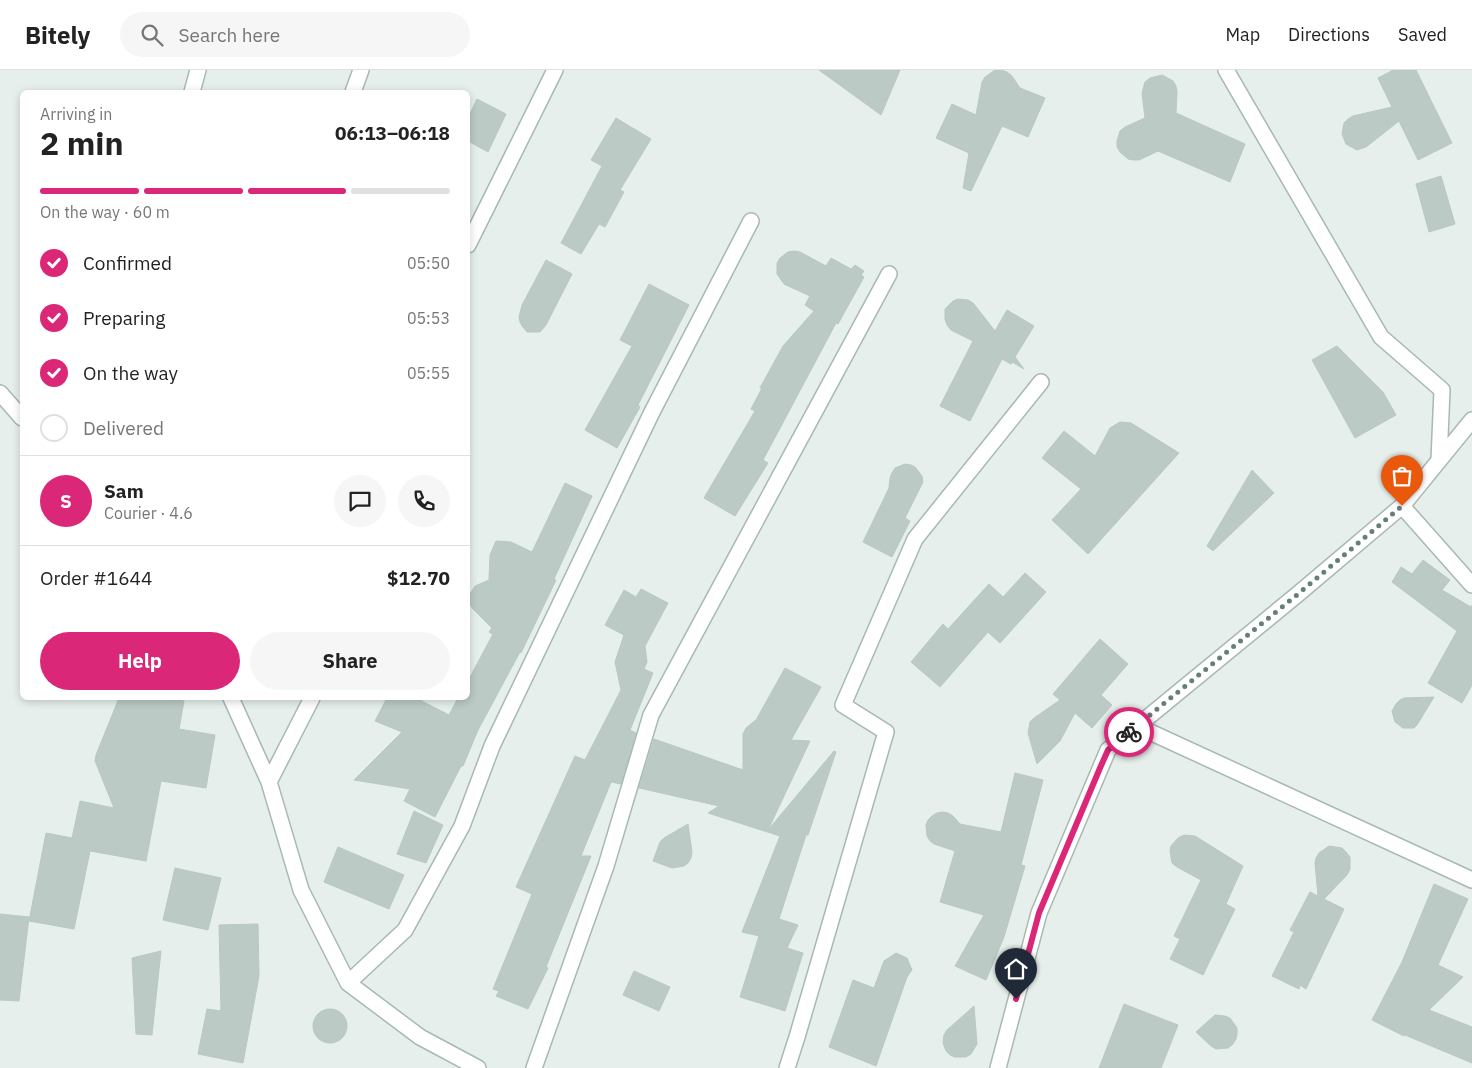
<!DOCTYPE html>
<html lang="en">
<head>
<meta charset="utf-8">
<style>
  body { margin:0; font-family:"IBM Plex Sans",sans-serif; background:#f6f6f6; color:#222; height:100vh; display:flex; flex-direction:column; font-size:19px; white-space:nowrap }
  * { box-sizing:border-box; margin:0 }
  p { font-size:16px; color:#767676 }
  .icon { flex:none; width:28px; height:28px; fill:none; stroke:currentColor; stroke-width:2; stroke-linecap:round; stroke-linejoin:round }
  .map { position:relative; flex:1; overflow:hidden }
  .panel { position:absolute; left:20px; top:20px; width:450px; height:610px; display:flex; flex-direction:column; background:#fff; border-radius:8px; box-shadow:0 2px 8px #0003 }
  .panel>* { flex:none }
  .pin { position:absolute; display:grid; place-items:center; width:42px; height:42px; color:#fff; margin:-51px -21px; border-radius:50% 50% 50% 0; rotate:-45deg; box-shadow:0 0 5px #0007 }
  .pin .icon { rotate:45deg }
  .courier { position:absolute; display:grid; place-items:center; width:50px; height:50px; margin:-25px; border:4px solid #db2777; border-radius:50%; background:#fff; color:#222; box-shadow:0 1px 6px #0007 }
  .summary em { font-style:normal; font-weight:800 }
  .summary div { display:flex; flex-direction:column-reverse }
  .summary { display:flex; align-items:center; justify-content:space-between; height:85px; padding:0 20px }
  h1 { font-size:32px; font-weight:800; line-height:38px }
  .bar { display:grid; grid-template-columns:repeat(4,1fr); gap:8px 5px; align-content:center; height:60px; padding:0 20px }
  .bar i { height:6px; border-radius:4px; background:#e0e0e0 }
  .bar .on { background:#db2777 }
  .bar p { grid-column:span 4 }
  .line { display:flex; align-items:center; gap:12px; padding:0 20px; border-top:1px solid #e0e0e0 }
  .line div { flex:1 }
  .round { display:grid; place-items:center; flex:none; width:52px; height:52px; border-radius:26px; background:#f6f6f6 }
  ol { padding:0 20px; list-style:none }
  li { display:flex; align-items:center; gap:15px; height:55px }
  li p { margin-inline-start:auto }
  li .icon { padding:5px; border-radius:50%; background:#db2777; color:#fff; stroke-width:4 }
  li:last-child { color:#767676 }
  li i { width:28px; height:28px; border:2px solid #e0e0e0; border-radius:50% }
  .action { display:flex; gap:10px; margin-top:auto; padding:10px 20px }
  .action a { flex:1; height:58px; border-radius:30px; background:#db2777; color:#fff; font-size:20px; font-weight:800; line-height:58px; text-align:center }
  .action a+a { background:#f6f6f6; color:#222 }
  header { display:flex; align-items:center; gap:30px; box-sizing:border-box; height:70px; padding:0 25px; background:#fff; border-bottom:1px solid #e0e0e0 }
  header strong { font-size:24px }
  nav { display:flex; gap:28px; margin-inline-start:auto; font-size:18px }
  .search { width:350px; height:45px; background:#f6f6f6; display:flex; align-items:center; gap:12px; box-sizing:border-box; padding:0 18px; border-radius:28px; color:#767676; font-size:19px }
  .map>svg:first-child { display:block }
</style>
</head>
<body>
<header>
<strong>Bitely</strong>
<div class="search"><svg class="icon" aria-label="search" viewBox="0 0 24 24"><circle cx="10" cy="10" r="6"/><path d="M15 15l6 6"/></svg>Search here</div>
<nav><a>Map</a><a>Directions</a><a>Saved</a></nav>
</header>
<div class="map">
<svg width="1472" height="998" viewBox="0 0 1472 998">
  <rect width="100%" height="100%" fill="#e6efeb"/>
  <path fill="#bbcac4" stroke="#b8c9c2" d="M819,0H900L881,45Z
    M995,0H1001L1007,2L1012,6L1020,18L1045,28L1028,67L1002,56L971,121L963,118L969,83L936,68L952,34L976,45L982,12L985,7Z
    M1393,0H1416L1452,73L1418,90L1399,51L1366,77L1357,80L1346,74L1342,64L1344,53L1348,49L1353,46L1392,37L1378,8Z
    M1162,5L1173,11L1176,16L1177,22L1176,43L1245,74L1230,112L1158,81L1139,90H1133L1128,89L1120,82L1117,77V71L1120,61L1125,57L1145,48L1142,23L1145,12L1150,8Z
    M477,29L506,44L488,82L468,71V48Z
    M616,48L651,69L620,120L624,122L605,157L599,154L581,184L561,173L602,96L591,90Z
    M1441,106L1455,154L1429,162L1416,114Z
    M794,181L800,182L826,196L831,188L851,199L855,195L864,201L861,205L864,207L838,254L836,253L763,390L768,393L735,446L704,428L755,341L751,339L762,318H760L783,276L814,241L805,235L810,226L784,214L777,204V193L780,188L788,182Z
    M546,190L572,204L546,255L540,262H527L522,256L520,252L519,247L522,235Z
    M649,214L689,235L638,335L640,337L617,378L585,360L632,276L620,270Z
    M958,229L968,230L973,233L995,261L1007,240L1034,256L1015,287L1024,299L1012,292L1011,294L1002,289L970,351L940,336L973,271L951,260L947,255L945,249V239L953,231Z
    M1337,276L1383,322L1396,345L1355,368L1312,290Z
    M1120,352L1131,353L1179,383L1088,484L1052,450L1081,419L1042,388L1064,361L1095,386L1110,358Z
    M905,394L911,395L915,397L922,406L923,412L905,448L910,451L892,487L863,472L889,418L890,408L892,403L895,398Z
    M1252,400L1274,423L1213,481L1207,476Z
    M565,413L592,426L554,509L556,510L521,583L520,582L478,660L463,696H461L435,747L404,731L410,719L354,710L402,662L375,651L387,628H416L449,645L458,628H468V611L493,564L489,562L492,558L472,538L468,529L470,524L475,516L489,510L490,485L496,471L511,472L532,482Z
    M1423,490L1450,510L1442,520L1471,537L1472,535V615L1462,633L1428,613L1457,561L1392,512L1401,497L1412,504Z
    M1025,503L1046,522L1000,573L988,562L940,617L911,592L943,554L948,559L989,514L1003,527Z
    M641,519L668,533L645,576L647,592L644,599L653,603L630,660L636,663L621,714L611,712L581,786H591L546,897L548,898L528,939L496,926L499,921L493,919L532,824L516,817L575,686L585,690L621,620L615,592L624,565L605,555L624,520L636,527Z
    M1100,569L1128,594L1101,625L1112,635L1092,658L1075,643L1060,671L1037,694L1028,663L1030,652L1034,648L1060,630L1053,624Z
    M785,598L821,617L791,670L810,671L768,760L834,681L836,682L808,765H806L779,849L798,855L787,878L803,883L785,941L740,927L759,866L742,862L780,766L708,743L719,736L639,718L654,669L743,700V664L746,658L756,650Z
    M1434,627L1417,655L1414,658H1403L1395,652L1392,641L1396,634L1400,630L1404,628Z
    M119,628H158L184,631L179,659L215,665L206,718L161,711L146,791L90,781L74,859L29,851L46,763L72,768L80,731L114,738L95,691L96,685Z
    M1015,703L1043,710L1021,795L1025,796L1004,867L986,910L955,896L984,845L940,832L955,781L934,774L930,771L927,766L926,755L928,750L932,746L937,743L943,742L948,743L953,746L960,754L1001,762Z
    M414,741L443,755L426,793L397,784Z
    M688,754L692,782L691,788L688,793L684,796L672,798L653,791L660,772L664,768Z
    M1184,765L1195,766L1243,796L1226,834L1235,839L1203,905L1170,889L1180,869L1174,866L1201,810L1177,797L1172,793L1170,781L1171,776L1178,768Z
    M1329,776L1342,778L1346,782L1350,787V799L1347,805L1324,829L1344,839L1306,919L1300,915L1299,919L1272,906L1294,862L1290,860L1310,822L1318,826L1315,793L1316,788L1319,783Z
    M338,777L404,805L389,839L324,812Z
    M175,798L221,808L208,860L163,850Z
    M1434,814L1468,829L1438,895L1463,907L1429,940L1472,957V993L1405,965L1404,966L1372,950L1402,892Z
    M0,844L29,847L19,931L0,930Z
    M258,854L259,906L243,993L198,984L207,939L221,941L219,855Z
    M161,881L152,965L136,964L132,888Z
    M896,883L907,888L912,900L907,907L876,996L829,977L853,910L874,918L884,891Z
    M634,901L670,917L659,941L623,925Z
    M1124,934L1178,955L1161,998H1099Z
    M974,936L977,974L971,984L966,987H955L950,985L946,981L943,973L944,965L947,960Z
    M313 956a17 17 0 1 1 34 0a17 17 0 1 1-34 0Z
    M1215,945L1225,946L1230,948L1237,958V964L1236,969L1233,974L1228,978L1216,979L1211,976L1196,962Z"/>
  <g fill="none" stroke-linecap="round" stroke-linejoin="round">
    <defs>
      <path id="street" d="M1226,0L1381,267L1442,320L1439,390
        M192,22L198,0
        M353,22L361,0
        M468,175L555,0
        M0,323L22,348
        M1402,436L1472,515
        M231,628L269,712L301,820L348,913L420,967L478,998
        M1137,656L1472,810
        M269,712L312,628
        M348,913L405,860L462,756L492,676L652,342L751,151
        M534,998L606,796L651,645L889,204
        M787,998L797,967L886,662L843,635L915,469L1041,312
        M998,998L1039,843L1108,680L1298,524L1402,436L1472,350"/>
    </defs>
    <use href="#street" stroke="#a8b8b2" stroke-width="18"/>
    <use href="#street" stroke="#fff" stroke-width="15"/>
  </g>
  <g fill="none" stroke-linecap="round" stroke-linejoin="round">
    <path stroke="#687f78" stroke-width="5" stroke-dasharray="0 9" d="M1129,662L1298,524L1402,436"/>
    <path stroke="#db2777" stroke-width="6" d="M1016,929L1039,843L1100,698L1108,680L1129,662"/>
  </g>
</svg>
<div class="pin" style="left:1402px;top:436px;background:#ea580c"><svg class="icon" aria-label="bag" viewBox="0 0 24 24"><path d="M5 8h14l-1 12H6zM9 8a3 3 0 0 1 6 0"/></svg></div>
<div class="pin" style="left:1016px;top:929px;background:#1f2937"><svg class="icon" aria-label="home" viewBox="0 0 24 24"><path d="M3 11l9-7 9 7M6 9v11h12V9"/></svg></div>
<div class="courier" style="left:1129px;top:662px"><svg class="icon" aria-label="bike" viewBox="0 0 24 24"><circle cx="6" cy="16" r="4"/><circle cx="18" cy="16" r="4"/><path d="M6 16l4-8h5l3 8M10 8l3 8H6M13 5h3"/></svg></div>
<section class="panel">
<div class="summary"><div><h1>2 min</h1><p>Arriving in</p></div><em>06:13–06:18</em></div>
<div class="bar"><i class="on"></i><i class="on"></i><i class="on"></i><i></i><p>On the way · 60 m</p></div>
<ol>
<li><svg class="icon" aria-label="check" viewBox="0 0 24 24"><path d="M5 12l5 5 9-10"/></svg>Confirmed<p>05:50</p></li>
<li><svg class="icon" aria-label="check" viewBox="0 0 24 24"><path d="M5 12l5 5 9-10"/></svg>Preparing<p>05:53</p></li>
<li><svg class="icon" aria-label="check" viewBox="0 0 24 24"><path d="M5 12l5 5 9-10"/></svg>On the way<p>05:55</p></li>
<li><i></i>Delivered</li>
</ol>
<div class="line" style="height:90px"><b class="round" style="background:#db2777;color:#fff">S</b><div><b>Sam</b><p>Courier · 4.6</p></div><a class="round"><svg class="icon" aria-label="chat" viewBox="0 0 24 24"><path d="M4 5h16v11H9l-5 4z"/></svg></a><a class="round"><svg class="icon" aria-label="phone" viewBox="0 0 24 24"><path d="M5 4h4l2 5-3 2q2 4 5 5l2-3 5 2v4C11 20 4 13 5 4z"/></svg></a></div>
<div class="line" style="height:65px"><div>Order #1644</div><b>$12.70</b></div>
<div class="action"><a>Help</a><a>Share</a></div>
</section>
</div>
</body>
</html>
